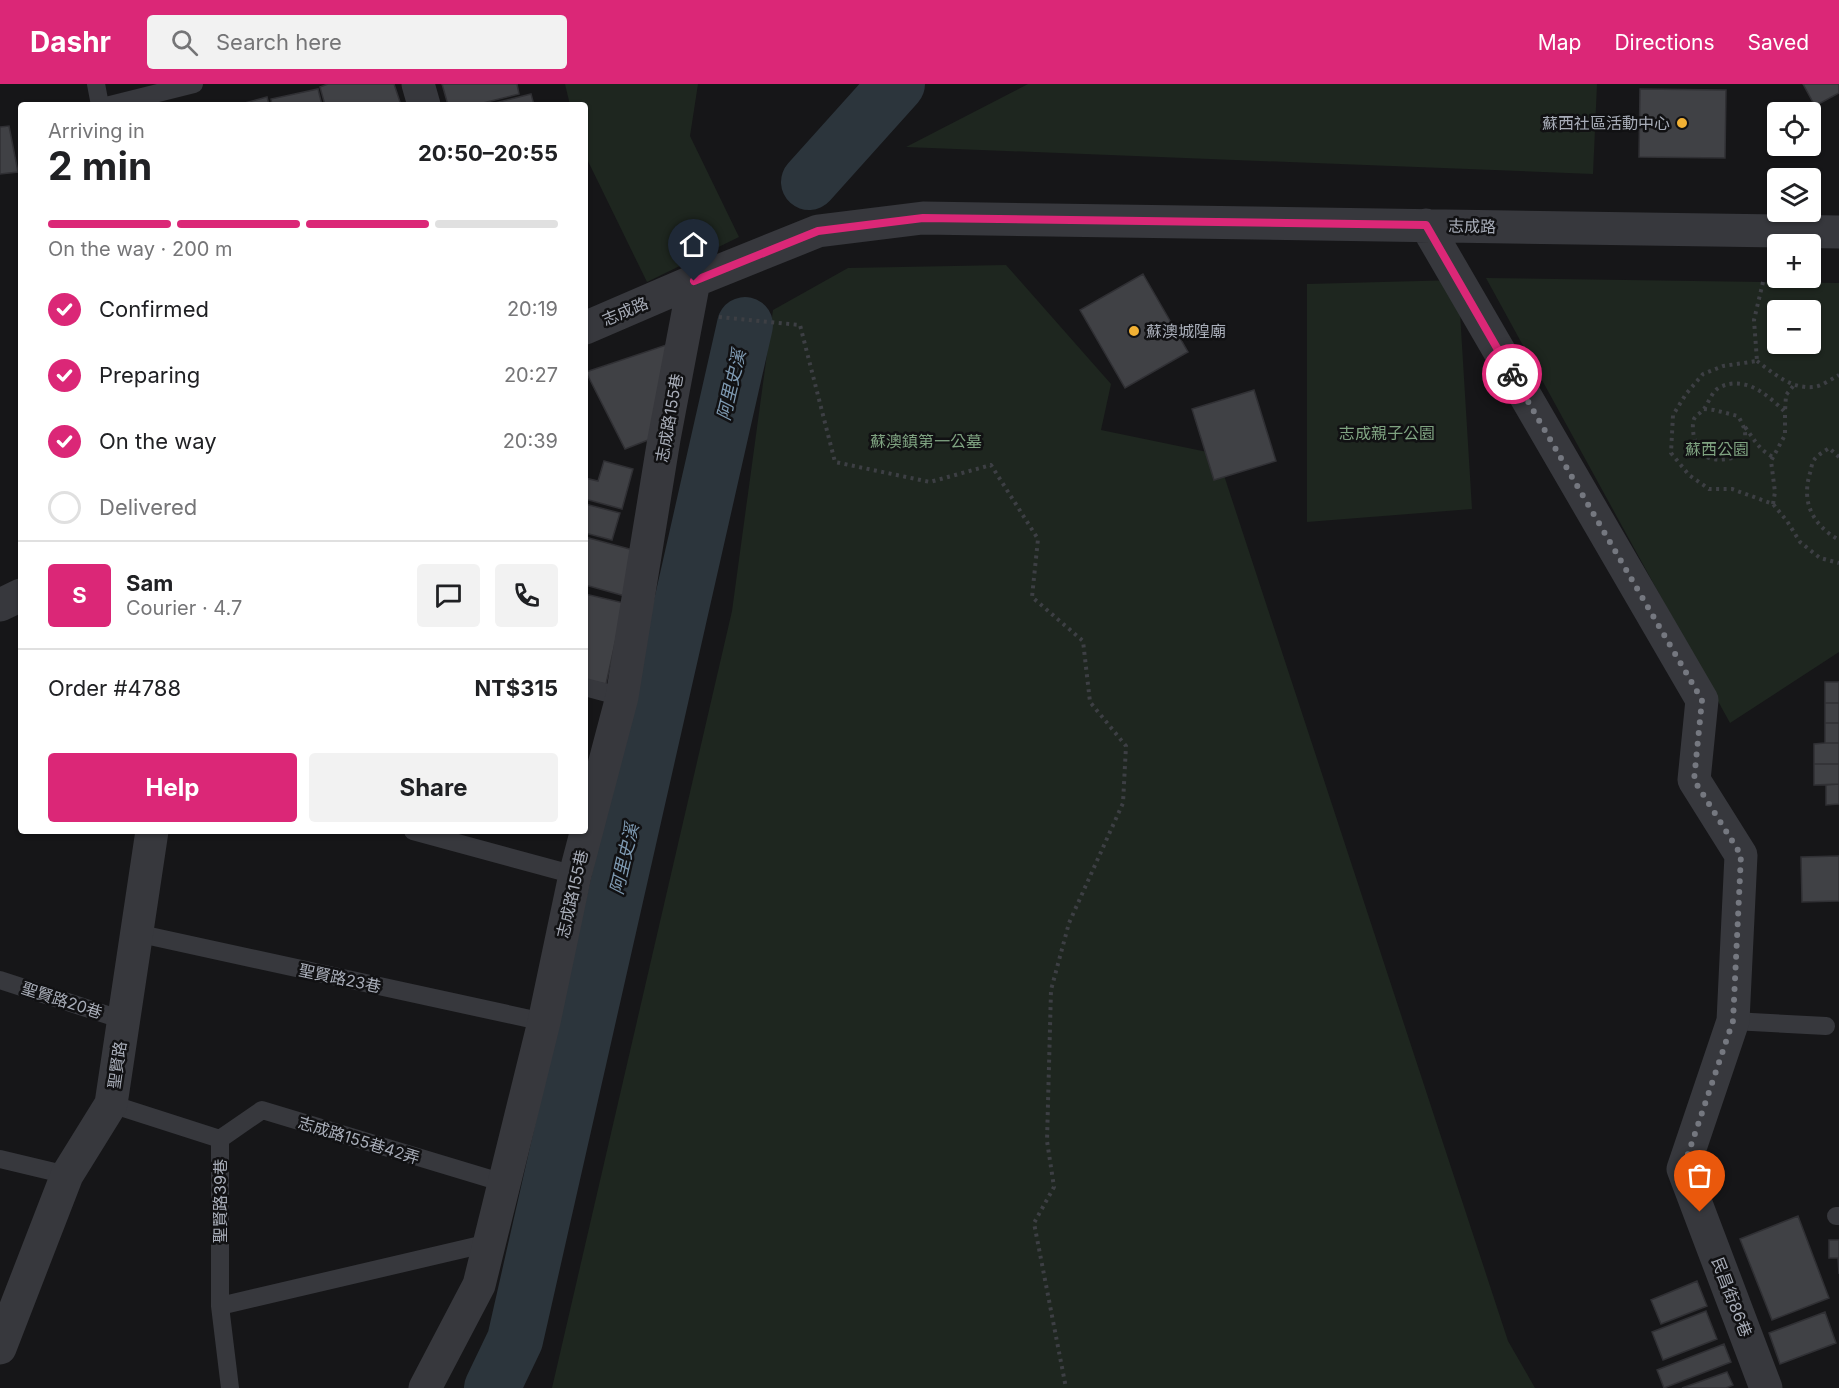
<!DOCTYPE html>
<html lang="en">
<head>
<meta charset="utf-8">
<style>
  body { margin:0; font-family:Inter,"Noto Sans TC",sans-serif; background:#f2f2f2; color:#202124; height:100vh; display:flex; flex-direction:column; font-size:22px; white-space:nowrap }
  * { box-sizing:border-box; margin:0 }
  p { font-size:20px; color:#757577 }
  .icon { flex:none; width:33px; height:33px; fill:none; stroke:currentColor; stroke-width:2; stroke-linecap:round; stroke-linejoin:round }
  .map { position:relative; flex:1; overflow:hidden }
  .details { position:absolute; left:18px; top:18px; width:570px; height:732px; display:flex; flex-direction:column; background:#fff; border-radius:6px; box-shadow:0 2px 4px #0004 }
  .details>* { flex:none }
  .buttons { position:absolute; left:1767px; top:18px; display:grid; gap:12px }
  .buttons a { display:grid; place-items:center; width:54px; height:54px; border-radius:6px; background:#fff; box-shadow:0 2px 4px #0004; font-size:30px }
  .pin { position:absolute; display:grid; place-items:center; width:51px; height:51px; color:#fff; margin:-62px -26px; border-radius:50% 50% 50% 0; rotate:-45deg; box-shadow:0 0 6px #0007 }
  .pin .icon { rotate:45deg }
  .courier { position:absolute; display:grid; place-items:center; width:60px; height:60px; margin:-30px; border:4px solid #db2777; border-radius:50%; background:#fff; color:#222; box-shadow:0 2px 8px #0007 }
  .head em { font-style:normal; font-weight:700 }
  .head div { display:flex; flex-direction:column-reverse }
  .head { display:flex; align-items:center; justify-content:space-between; height:102px; padding:0 30px }
  h1 { font-size:39px; font-weight:700; line-height:45px }
  .bar { display:grid; grid-template-columns:repeat(4,1fr); gap:9px 6px; align-content:center; height:72px; padding:0 30px }
  .bar i { height:8px; border-radius:4px; background:#e0e0e0 }
  .bar .active { background:#db2777 }
  .bar p { grid-column:span 4 }
  .line { display:flex; align-items:center; gap:15px; padding:0 30px; border-top:2px solid #e0e0e0 }
  .line div { flex:1 }
  .round { display:grid; place-items:center; flex:none; width:63px; height:63px; border-radius:6px; background:#f2f2f2 }
  ol { padding:0 30px; list-style:none }
  li { display:flex; align-items:center; gap:18px; height:66px }
  li p { margin-inline-start:auto }
  li .icon { padding:6px; border-radius:50%; background:#db2777; color:#fff; stroke-width:4 }
  li:last-child { color:#757577 }
  li i { width:33px; height:33px; border:3px solid #e0e0e0; border-radius:50% }
  .primary-button { display:flex; gap:12px; margin-top:auto; padding:12px 30px }
  .primary-button a { flex:1; height:69px; border-radius:6px; background:#db2777; color:#fff; font-size:24px; font-weight:700; line-height:69px; text-align:center }
  .primary-button a+a { background:#f2f2f2; color:#202124 }
  header { display:flex; align-items:center; gap:36px; box-sizing:border-box; height:84px; padding:0 30px; background:#db2777; color:#fff }
  header strong { font-size:28px }
  nav { display:flex; gap:33px; margin-inline-start:auto; font-size:21px }
  .search { width:420px; height:54px; background:#f2f2f2; display:flex; align-items:center; gap:15px; box-sizing:border-box; padding:0 21px; border-radius:6px; color:#757577; font-size:22px }
  .map>svg:first-child { display:block }
</style>
</head>
<body>
<header>
<strong>Dashr</strong>
<div class="search"><svg class="icon" aria-label="search" viewBox="0 0 24 24"><circle cx="10" cy="10" r="6"/><path d="M15 15l6 6"/></svg>Search here</div>
<nav><a>Map</a><a>Directions</a><a>Saved</a></nav>
</header>
<div class="map">
<svg width="1839" height="1304" viewBox="0 0 1839 1304">
  <rect width="100%" height="100%" fill="#161618"/>
  <path fill="#1e261f" fill-rule="evenodd" d="M565,0H698L690,52L739,153L647,198L585,71V21H570Z
    M1028,0H1597L1593,90L906,63Z
    M1006,181L1111,300L1101,346L1217,370L1508,1257L1535,1304H552L732,527L773,226L848,184Z
    M1486,194L1839,199V568L1730,639ZM1778,226H1810V260H1778Z
    M1458,196L1472,425L1307,438V200Z"/>
  <g fill="none" stroke-linecap="round" stroke-linejoin="round">
    <path stroke="#2c353c" stroke-width="56" d="M809,98L897,0
      M492,1304L515,1256L745,241"/>
  </g>
  <path fill="#404145" stroke="#303034" stroke-width="1.5" d="M328,0H394L401,21H325L320,3Z
    M442,0H517L519,10L475,21H448Z
    M1803,0H1839V9L1815,22Z
    M318,5L322,21H272L271,15Z
    M1640,5L1726,6L1725,74L1639,73Z
    M531,10L534,21H487Z
    M267,13L269,21H237Z
    M9,42L18,88L0,90V43Z
    M1143,190L1188,268L1125,304L1080,226Z
    M678,257L661,351L625,365L586,288Z
    M1254,306L1276,377L1214,396L1192,325Z
    M604,377L633,385L622,425L585,415V394L598,397Z
    M585,420L620,429L612,456L585,449Z
    M585,453L637,467L625,512L585,501Z
    M585,510L624,519L606,600L585,596Z
    M1825,598H1839V619H1825Z
    M1825,619H1839V639H1825Z
    M1825,639H1839V659H1825Z
    M1825,659H1839V680H1814V660Z
    M1814,680H1839V700L1814,701Z
    M1839,700V720L1826,721V701Z
    M1839,772V817L1802,818L1801,773Z
    M1798,1132L1829,1214L1772,1236L1740,1155Z
    M1829,1156H1839V1190L1838,1174H1829Z
    M1697,1197L1707,1222L1661,1240L1651,1216Z
    M1706,1227L1717,1255L1663,1276L1652,1248Z
    M1825,1228L1836,1259L1780,1280L1769,1249Z
    M1724,1260L1731,1278L1664,1304L1657,1286Z
    M1727,1288L1733,1301L1726,1304H1682Z"/>
  <g fill="none" stroke-linecap="round" stroke-linejoin="round">
    <path stroke="#3d3f44" stroke-width="4" stroke-dasharray="3 4.5" stroke-linecap="butt" d="M1763,198L1754,236L1757,277L1723,282L1703,290L1686,310L1673,331L1671,369L1689,391L1709,405H1732L1773,420L1787,437L1800,458L1820,474L1839,479
      M719,233L800,241L835,378L930,398L991,381L1038,455L1032,513L1083,557L1090,618L1126,662L1123,719L1069,839L1051,906L1047,1057L1054,1103L1034,1139L1066,1304
      M1757,277C1773,289 1791,305 1813,303C1821,303 1831,295 1839,291
      M1704,325L1714,326L1738,332C1750,352 1746,357 1733,374C1712,378 1701,376 1694,353C1693,348 1692,340 1694,335C1696,331 1701,329 1704,325C1709,318 1712,307 1720,303C1746,291 1769,312 1785,328L1786,311L1794,301
      M1745,343C1754,355 1759,366 1773,373
      M1839,373L1829,364C1825,367 1817,371 1814,376C1812,379 1811,385 1810,389C1801,419 1813,441 1839,456
      M1773,420L1775,408L1771,377L1785,351V328"/>
    <path stroke="#37383d" stroke-width="18" d="M96,0L100,21
      M110,21L194,0
      M585,603L622,613
      M413,747L575,791
      M136,849L544,938
      M0,896L123,936
      M1733,937L1826,942
      M111,1020L220,1055
      M220,1055L262,1026L504,1099
      M220,1055V1222L230,1304
      M0,1075L67,1091
      M1836,1132H1839
      M220,1222L489,1159"/>
    <path stroke="#37383d" stroke-width="33" d="M418,0L424,21
      M1426,141L1702,616L1694,696L1741,771L1733,937L1683,1085L1766,1304
      M585,244L694,197L818,147L923,134L1839,148
      M0,521L21,511
      M0,1264L67,1091L111,1020L152,747
      M425,1304L479,1201L544,938L575,791L622,613L664,355L694,197"/>
  </g>
  <g fill="none" stroke-linecap="round" stroke-linejoin="round">
    <path stroke="#757880" stroke-width="6" stroke-dasharray="0 10.8" d="M1512,290L1702,616L1694,696L1741,771L1733,937L1683,1085L1700,1128"/>
    <path stroke="#db2777" stroke-width="8" d="M694,197L818,147L923,134L1426,141L1512,290"/>
  </g>
  <g fill="#f2b134" stroke="#111113" stroke-width="2">
    <circle cx="1682" cy="39" r="6"/>
    <circle cx="1134" cy="247" r="6"/>
  </g>
  <g text-anchor="middle" dominant-baseline="central" stroke-width="5" stroke-linejoin="round" paint-order="stroke">
    <g font-size="16" fill="#a8adb8" stroke="#111113" text-anchor="end">
      <text x="1670" y="39">蘇西社區活動中心</text>
      <text x="1146" y="247" text-anchor="start">蘇澳城隍廟</text>
    </g>
    <g font-size="16" fill="#a8adb8" stroke="#111113">
      <text transform="translate(1472 142) rotate(1)">志成路</text>
      <text transform="translate(625 227) rotate(-23)">志成路</text>
      <text transform="translate(669 334) rotate(-80)">志成路155巷</text>
      <text transform="translate(572 810) rotate(-77)">志成路155巷</text>
      <text transform="translate(340 894) rotate(12)">聖賢路23巷</text>
      <text transform="translate(62 916) rotate(18)">聖賢路20巷</text>
      <text transform="translate(117 981) rotate(-82)">聖賢路</text>
      <text transform="translate(359 1056) rotate(17)">志成路155巷42弄</text>
      <text transform="translate(220 1117) rotate(-90)">聖賢路39巷</text>
      <text transform="translate(1732 1213) rotate(69)">民昌街86巷</text>
    </g>
    <g font-size="16" fill="#7fa381" stroke="#111113">
      <text x="1387" y="349">志成親子公園</text>
      <text x="926" y="357">蘇澳鎮第一公墓</text>
      <text x="1717" y="365">蘇西公園</text>
    </g>
    <g font-size="18" font-style="italic" fill="#7f9bb3" stroke="#111113">
      <text transform="translate(731 301) rotate(-77)">阿里史溪</text>
      <text transform="translate(624 775) rotate(-77)">阿里史溪</text>
    </g>
  </g>
</svg>
<div class="buttons">
<a><svg class="icon" aria-label="locate" viewBox="0 0 24 24"><circle cx="12" cy="12" r="6"/><path d="M12 2v4M12 18v4M2 12h4M18 12h4"/></svg></a>
<a><svg class="icon" aria-label="layers" viewBox="0 0 24 24"><path d="M12 4l9 5-9 5-9-5zM3 14l9 5 9-5"/></svg></a>
<a>+</a>
<a>−</a>
</div>
<div class="pin" style="left:1700px;top:1128px;background:#ea580c"><svg class="icon" aria-label="bag" viewBox="0 0 24 24"><path d="M5 8h14l-1 12H6zM9 8a3 3 0 0 1 6 0"/></svg></div>
<div class="pin" style="left:694px;top:197px;background:#1f2937"><svg class="icon" aria-label="home" viewBox="0 0 24 24"><path d="M3 11l9-7 9 7M6 9v11h12V9"/></svg></div>
<div class="courier" style="left:1512px;top:290px"><svg class="icon" aria-label="bike" viewBox="0 0 24 24"><circle cx="6" cy="16" r="4"/><circle cx="18" cy="16" r="4"/><path d="M6 16l4-8h5l3 8M10 8l3 8H6M13 5h3"/></svg></div>
<section class="details">
<div class="head"><div><h1>2 min</h1><p>Arriving in</p></div><em>20:50–20:55</em></div>
<div class="bar"><i class="active"></i><i class="active"></i><i class="active"></i><i></i><p>On the way · 200 m</p></div>
<ol>
<li><svg class="icon" aria-label="check" viewBox="0 0 24 24"><path d="M5 12l5 5 9-10"/></svg>Confirmed<p>20:19</p></li>
<li><svg class="icon" aria-label="check" viewBox="0 0 24 24"><path d="M5 12l5 5 9-10"/></svg>Preparing<p>20:27</p></li>
<li><svg class="icon" aria-label="check" viewBox="0 0 24 24"><path d="M5 12l5 5 9-10"/></svg>On the way<p>20:39</p></li>
<li><i></i>Delivered</li>
</ol>
<div class="line" style="height:108px"><b class="round" style="background:#db2777;color:#fff">S</b><div><b>Sam</b><p>Courier · 4.7</p></div><a class="round"><svg class="icon" aria-label="chat" viewBox="0 0 24 24"><path d="M4 5h16v11H9l-5 4z"/></svg></a><a class="round"><svg class="icon" aria-label="phone" viewBox="0 0 24 24"><path d="M5 4h4l2 5-3 2q2 4 5 5l2-3 5 2v4C11 20 4 13 5 4z"/></svg></a></div>
<div class="line" style="height:78px"><div>Order #4788</div><b>NT$315</b></div>
<div class="primary-button"><a>Help</a><a>Share</a></div>
</section>
</div>
</body>
</html>
